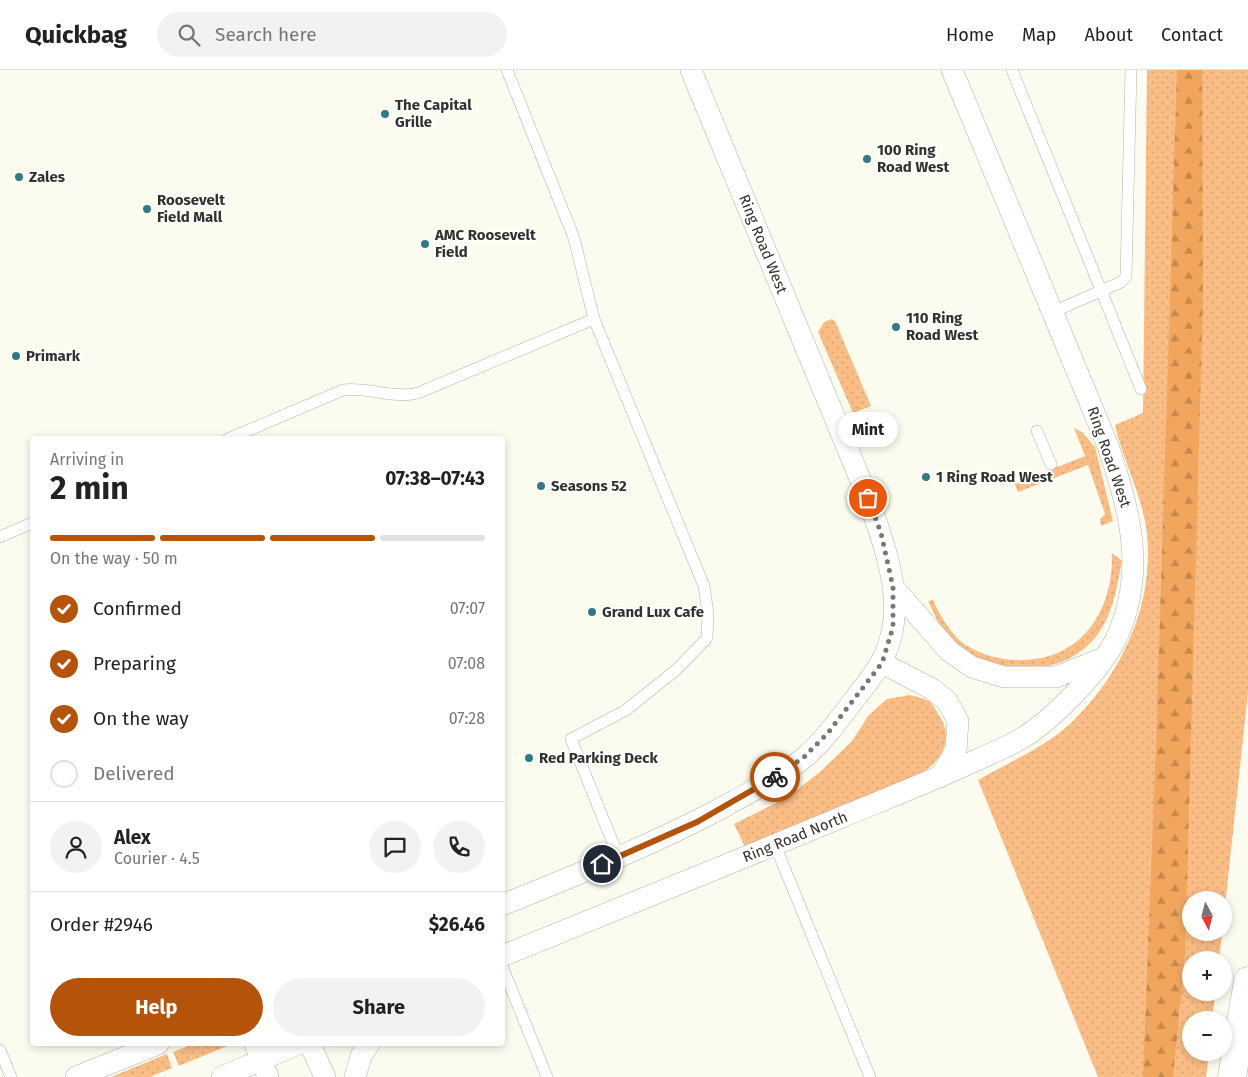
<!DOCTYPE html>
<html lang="en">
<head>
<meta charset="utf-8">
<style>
  body { margin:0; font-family:"Fira Sans",sans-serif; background:#f2f2f2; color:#222; height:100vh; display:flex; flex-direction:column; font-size:19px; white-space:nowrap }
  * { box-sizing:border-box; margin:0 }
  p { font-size:16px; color:#767676 }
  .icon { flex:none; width:28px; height:28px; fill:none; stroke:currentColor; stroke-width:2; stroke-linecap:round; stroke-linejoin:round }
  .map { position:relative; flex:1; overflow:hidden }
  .drawer { position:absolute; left:30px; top:366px; width:475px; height:610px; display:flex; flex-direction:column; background:#fff; border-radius:5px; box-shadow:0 2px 8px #0003 }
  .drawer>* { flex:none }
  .needle { width:32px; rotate:173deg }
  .buttons { position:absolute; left:1182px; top:821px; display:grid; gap:10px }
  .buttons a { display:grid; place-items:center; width:50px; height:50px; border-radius:50%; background:#fff; box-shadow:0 2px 8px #0003; font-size:25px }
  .pin { position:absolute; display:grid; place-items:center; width:42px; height:42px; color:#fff; margin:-21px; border:2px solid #fff; border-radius:50%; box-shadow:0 1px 5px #0007 }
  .courier { position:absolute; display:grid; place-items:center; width:50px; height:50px; margin:-25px; border:4px solid #b45309; border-radius:50%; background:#fff; color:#222; box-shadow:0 1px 6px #0007 }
  .bubble { position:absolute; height:35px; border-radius:18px; background:#fff; box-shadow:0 2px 8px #0003; font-size:16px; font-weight:700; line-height:35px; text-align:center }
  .overview em { font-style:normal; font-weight:700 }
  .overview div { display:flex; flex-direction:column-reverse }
  .overview { display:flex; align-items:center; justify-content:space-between; height:85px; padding:0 20px }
  h1 { font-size:32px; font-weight:700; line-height:38px }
  .bar { display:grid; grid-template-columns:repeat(4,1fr); gap:8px 5px; align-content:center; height:60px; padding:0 20px }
  .bar i { height:6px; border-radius:4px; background:#e0e0e0 }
  .bar .current { background:#b45309 }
  .bar p { grid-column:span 4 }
  .line { display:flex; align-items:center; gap:12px; padding:0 20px; border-top:1px solid #e0e0e0 }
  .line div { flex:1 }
  .round { display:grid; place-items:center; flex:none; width:52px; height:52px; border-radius:26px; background:#f2f2f2 }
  ol { padding:0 20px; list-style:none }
  li { display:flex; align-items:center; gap:15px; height:55px }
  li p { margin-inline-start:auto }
  li .icon { padding:5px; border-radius:50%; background:#b45309; color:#fff; stroke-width:4 }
  li:last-child { color:#767676 }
  li i { width:28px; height:28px; border:2px solid #e0e0e0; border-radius:50% }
  .primary-button { display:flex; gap:10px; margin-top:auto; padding:10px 20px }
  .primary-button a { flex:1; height:58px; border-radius:30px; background:#b45309; color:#fff; font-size:20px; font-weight:700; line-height:58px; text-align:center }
  .primary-button a+a { background:#f2f2f2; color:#222 }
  header { display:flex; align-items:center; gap:30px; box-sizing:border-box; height:70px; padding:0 25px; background:#fff; border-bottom:1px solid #e0e0e0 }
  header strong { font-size:24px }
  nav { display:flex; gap:28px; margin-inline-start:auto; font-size:18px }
  .search { width:350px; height:45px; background:#f2f2f2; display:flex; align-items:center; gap:12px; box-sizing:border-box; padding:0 18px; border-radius:28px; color:#767676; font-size:19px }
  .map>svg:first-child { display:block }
</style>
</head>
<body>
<header>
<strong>Quickbag</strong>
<div class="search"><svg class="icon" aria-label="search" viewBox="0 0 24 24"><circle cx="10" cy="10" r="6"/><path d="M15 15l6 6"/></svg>Search here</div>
<nav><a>Home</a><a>Map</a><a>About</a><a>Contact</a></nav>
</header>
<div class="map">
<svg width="1248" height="1007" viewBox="0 0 1248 1007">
  <defs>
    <pattern id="grass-dots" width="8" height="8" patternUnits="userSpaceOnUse" patternTransform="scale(1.25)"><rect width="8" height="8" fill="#f9bd85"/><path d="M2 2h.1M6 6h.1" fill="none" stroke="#d6a373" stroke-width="1.8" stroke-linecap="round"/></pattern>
    <pattern id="forest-firs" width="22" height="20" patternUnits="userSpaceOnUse" patternTransform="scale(1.25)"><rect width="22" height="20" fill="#f2a65d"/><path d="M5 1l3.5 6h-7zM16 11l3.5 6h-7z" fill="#c5884d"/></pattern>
  </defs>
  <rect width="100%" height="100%" fill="#fbfbef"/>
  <path fill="url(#grass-dots)" d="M1147,0H1248V622L1224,845V830H1191V862L1222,863L1219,890H1191V922L1215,923L1212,950H1191V982L1209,983L1206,1007H1098L978,710C1011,691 1051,675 1077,647C1124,599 1154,532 1147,464C1143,427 1123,391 1115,355L1143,343Z
    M832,249L835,251L871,336L853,343L818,262L824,252Z
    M1074,358L1082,362L1095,377L1113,451L1101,456L1100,449L1105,444L1088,395L1018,422L1015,414L1085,386Z
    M1112,483L1122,491C1117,515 1114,540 1100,561C1067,611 991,608 951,570C941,561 934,543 928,531L933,530C940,545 952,567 967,576C999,595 1046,596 1076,572C1103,551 1113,515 1112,483Z
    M910,625C916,627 924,628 929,631C933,634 936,640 938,644C955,667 943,689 922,703L745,777L734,754L788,727L821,701L852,671L869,645L887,629Z
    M193,974H232L179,996L173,982Z
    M167,984L172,998L150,1007H111Z"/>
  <path fill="url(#forest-firs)" d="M1177,0H1202L1203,229L1185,885L1173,1007H1143L1156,676Z"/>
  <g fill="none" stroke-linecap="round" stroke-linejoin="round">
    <defs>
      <path id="lane" d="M507,0L574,168L594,249L704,516L708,544L707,568L676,600L626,640L571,669L619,788
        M1012,0L1141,319
        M1053,242L1121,212L1126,207L1131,0
        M1037,361L1051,394
        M228,369L343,320C369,317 393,329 418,323L594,249
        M0,467L32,453
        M775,775L870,1007
        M502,896L547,1007
        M0,980L11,1007"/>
      <path id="street" d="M893,517L949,581L972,597L1004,607H1056L1101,589
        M882,593L932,619L947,631L958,651L956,680L940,707
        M502,835C579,804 655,774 727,735C754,720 782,706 805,687C824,671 839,649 854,630C874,604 887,590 893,557C900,515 882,468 868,428L691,0
        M502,886C616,840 729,794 842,747C888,728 934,710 979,689C994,682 1010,676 1024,667C1054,648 1100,601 1116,569C1147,502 1130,442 1108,376L952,0
        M255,974L268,1007
        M310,974L325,1007
        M76,1007L158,974
        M222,1007L298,974
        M355,1007L361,986L369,974"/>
      <path id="primary" d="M1232,1007L1248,911"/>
    </defs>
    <use href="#lane" stroke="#b3b3a8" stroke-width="12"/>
    <use href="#street" stroke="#b3b3a8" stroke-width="22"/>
    <use href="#primary" stroke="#b3b3a8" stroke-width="29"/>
    <use href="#lane" stroke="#fff" stroke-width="11"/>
    <use href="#street" stroke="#fff" stroke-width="21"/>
    <use href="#primary" stroke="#fff" stroke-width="28"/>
  </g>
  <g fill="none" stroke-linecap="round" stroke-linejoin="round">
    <path stroke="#787871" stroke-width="5" stroke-dasharray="0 9" d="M775,707L804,687L827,664L882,593L893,557V517L881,463L868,428"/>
    <path stroke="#b45309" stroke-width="6" d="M602,794L697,752L775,707"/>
  </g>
  <g fill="#327a84" stroke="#fff" stroke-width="2">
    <circle cx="385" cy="44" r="5"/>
    <circle cx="867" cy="89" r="5"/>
    <circle cx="19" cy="107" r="5"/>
    <circle cx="147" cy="139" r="5"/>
    <circle cx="425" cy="174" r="5"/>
    <circle cx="896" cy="257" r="5"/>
    <circle cx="16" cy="286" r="5"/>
    <circle cx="926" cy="407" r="5"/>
    <circle cx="541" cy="416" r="5"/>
    <circle cx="592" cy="542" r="5"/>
    <circle cx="529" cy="688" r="5"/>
  </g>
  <g text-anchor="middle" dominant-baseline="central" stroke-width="4" stroke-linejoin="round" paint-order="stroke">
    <g font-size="15" font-weight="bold" fill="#31312d" stroke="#fff" text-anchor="start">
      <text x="395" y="35">The Capital<tspan x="395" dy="17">Grille</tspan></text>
      <text x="877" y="80">100 Ring<tspan x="877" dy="17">Road West</tspan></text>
      <text x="29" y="107">Zales</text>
      <text x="157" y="130">Roosevelt<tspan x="157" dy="17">Field Mall</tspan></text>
      <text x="435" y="165">AMC Roosevelt<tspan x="435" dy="17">Field</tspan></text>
      <text x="906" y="248">110 Ring<tspan x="906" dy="17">Road West</tspan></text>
      <text x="26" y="286">Primark</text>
      <text x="936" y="407">1 Ring Road West</text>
      <text x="551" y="416">Seasons 52</text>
      <text x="602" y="542">Grand Lux Cafe</text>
      <text x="539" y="688">Red Parking Deck</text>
    </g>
    <g font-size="15" fill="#31312d" stroke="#fff">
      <text transform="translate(763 174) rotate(68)">Ring Road West</text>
      <text transform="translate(1109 387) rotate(71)">Ring Road West</text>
      <text transform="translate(795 767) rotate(-22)">Ring Road North</text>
    </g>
  </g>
</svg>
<div class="buttons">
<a><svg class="needle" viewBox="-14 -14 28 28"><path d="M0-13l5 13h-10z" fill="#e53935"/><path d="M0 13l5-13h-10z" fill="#767676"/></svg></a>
<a>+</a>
<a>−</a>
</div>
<div class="pin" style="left:868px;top:428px;background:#ea580c"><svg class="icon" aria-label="bag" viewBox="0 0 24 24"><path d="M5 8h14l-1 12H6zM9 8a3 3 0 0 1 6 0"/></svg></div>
<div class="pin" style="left:602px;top:794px;background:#1f2937"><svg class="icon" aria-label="home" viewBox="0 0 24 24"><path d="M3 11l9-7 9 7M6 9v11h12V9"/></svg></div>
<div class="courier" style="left:775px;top:707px"><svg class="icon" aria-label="bike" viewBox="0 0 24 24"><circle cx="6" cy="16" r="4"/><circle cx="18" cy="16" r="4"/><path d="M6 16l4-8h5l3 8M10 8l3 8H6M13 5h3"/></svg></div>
<div class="bubble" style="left:838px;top:342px;width:60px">Mint</div>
<section class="drawer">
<div class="overview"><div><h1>2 min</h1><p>Arriving in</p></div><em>07:38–07:43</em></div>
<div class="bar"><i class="current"></i><i class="current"></i><i class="current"></i><i></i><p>On the way · 50 m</p></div>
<ol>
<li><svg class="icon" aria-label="check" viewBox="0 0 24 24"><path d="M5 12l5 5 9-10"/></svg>Confirmed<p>07:07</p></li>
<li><svg class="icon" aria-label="check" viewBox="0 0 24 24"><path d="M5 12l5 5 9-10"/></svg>Preparing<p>07:08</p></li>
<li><svg class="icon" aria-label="check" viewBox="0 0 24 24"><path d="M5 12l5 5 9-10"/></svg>On the way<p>07:28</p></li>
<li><i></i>Delivered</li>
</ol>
<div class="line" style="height:90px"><a class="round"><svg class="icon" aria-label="person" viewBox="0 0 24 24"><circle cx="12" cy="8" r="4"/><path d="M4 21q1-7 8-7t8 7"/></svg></a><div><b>Alex</b><p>Courier · 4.5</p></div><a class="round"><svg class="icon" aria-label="chat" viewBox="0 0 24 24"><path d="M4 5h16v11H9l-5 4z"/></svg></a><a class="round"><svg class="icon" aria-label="phone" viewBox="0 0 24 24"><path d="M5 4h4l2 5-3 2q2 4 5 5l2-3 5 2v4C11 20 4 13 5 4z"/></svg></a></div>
<div class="line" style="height:65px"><div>Order #2946</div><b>$26.46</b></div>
<div class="primary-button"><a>Help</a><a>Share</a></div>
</section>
</div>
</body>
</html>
